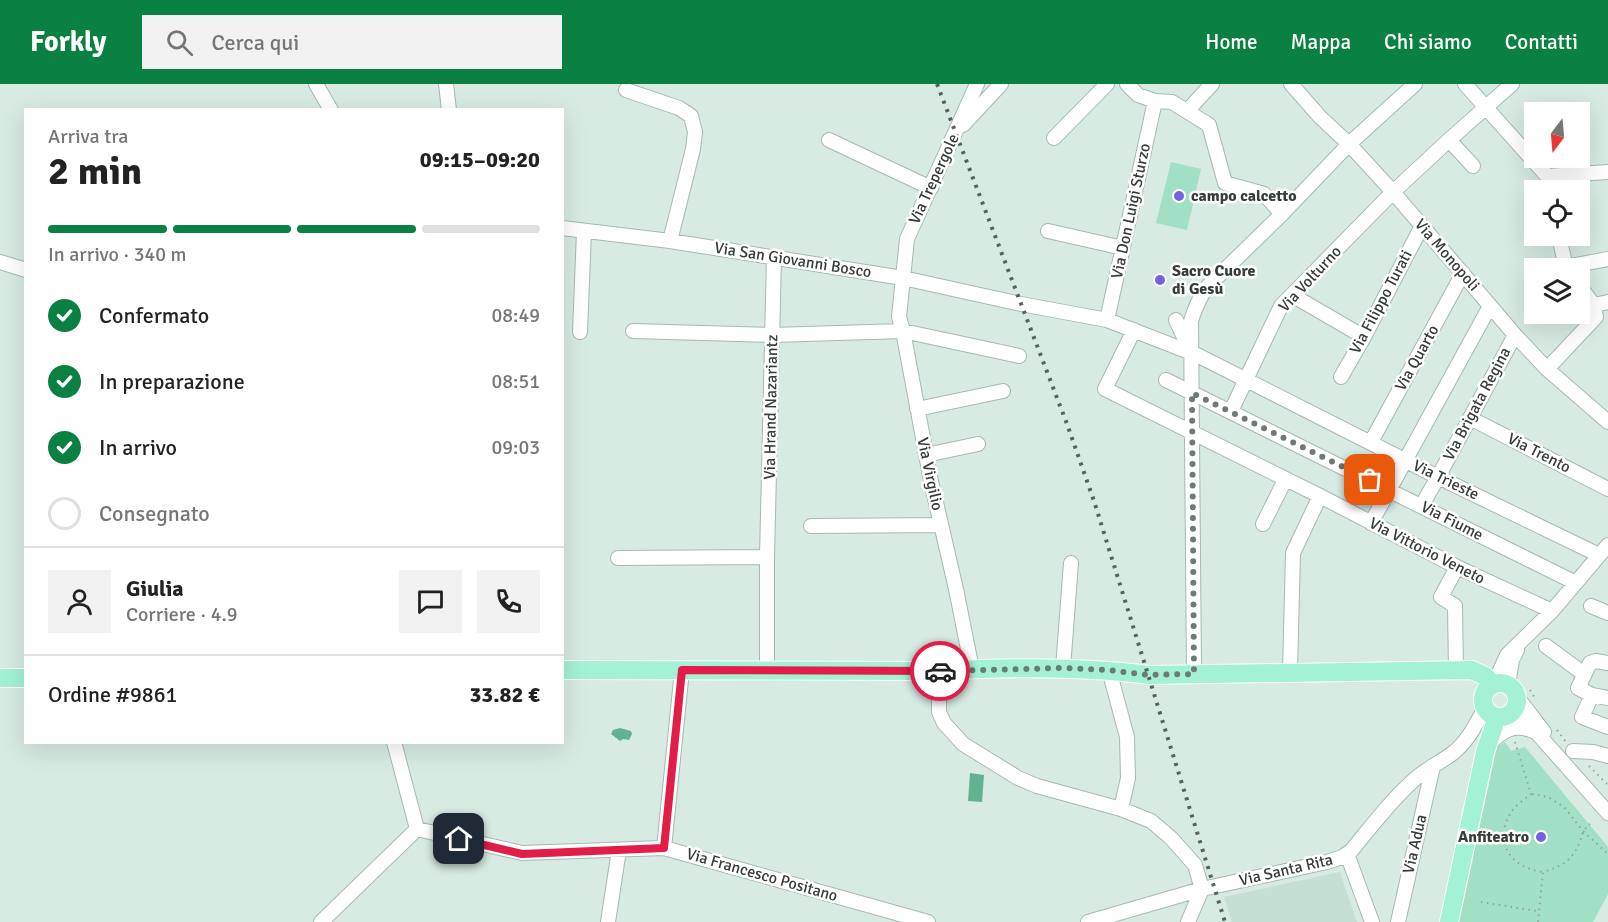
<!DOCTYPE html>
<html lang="it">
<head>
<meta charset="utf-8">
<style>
  body { margin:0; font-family:Signika,sans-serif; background:#f2f2f2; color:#222; height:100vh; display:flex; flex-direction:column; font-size:22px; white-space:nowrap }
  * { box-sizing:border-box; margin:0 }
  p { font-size:20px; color:#767676 }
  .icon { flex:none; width:33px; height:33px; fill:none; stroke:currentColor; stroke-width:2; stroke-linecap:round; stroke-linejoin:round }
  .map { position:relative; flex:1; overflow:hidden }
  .sheet { position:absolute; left:24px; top:24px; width:540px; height:636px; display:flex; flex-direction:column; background:#fff; border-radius:0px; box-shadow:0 6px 24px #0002 }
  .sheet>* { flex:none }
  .needle { width:39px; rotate:196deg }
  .fabs { position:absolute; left:1524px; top:18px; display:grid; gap:12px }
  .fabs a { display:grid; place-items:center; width:66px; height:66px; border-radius:0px; background:#fff; box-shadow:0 6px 24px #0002; font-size:30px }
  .pin { position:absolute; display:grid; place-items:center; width:51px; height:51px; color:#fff; margin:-26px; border-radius:12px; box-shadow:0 3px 9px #0006 }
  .courier { position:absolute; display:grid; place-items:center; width:60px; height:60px; margin:-30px; border:4px solid #e11d48; border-radius:50%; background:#fff; color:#222; box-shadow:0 2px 8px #0007 }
  .head em { font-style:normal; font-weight:700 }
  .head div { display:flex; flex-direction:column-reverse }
  .head { display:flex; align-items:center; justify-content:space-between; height:102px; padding:0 24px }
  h1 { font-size:39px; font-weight:700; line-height:45px }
  .bar { display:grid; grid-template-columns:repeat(4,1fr); gap:9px 6px; align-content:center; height:72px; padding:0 24px }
  .bar i { height:8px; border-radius:4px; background:#e0e0e0 }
  .bar .active { background:#0b8043 }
  .bar p { grid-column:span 4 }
  .line { display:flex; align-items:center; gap:15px; padding:0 24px; border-top:2px solid #e0e0e0 }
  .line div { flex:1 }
  .round { display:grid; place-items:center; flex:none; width:63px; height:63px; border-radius:0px; background:#f2f2f2 }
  ol { padding:0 24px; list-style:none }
  li { display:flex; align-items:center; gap:18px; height:66px }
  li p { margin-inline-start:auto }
  li .icon { padding:6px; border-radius:50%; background:#0b8043; color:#fff; stroke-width:4 }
  li:last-child { color:#767676 }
  li i { width:33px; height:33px; border:3px solid #e0e0e0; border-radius:50% }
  header { display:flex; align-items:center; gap:36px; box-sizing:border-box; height:84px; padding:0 30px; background:#0b8043; color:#fff }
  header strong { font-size:28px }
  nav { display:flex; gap:33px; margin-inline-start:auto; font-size:21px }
  .search { width:420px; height:54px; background:#f2f2f2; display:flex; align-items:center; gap:15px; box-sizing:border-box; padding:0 21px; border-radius:0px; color:#767676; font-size:22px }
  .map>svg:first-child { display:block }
</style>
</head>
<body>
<header>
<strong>Forkly</strong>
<div class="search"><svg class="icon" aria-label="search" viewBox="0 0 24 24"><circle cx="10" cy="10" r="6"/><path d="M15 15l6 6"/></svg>Cerca qui</div>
<nav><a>Home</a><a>Mappa</a><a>Chi siamo</a><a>Contatti</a></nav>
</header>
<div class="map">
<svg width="1608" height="838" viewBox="0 0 1608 838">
  <rect width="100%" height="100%" fill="#d7ebe2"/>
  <path fill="#c5dfd4" d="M1340,788L1357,838H1232L1224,813Z"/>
  <path fill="#a1e0c5" d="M1171,78L1201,85L1187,146L1156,139Z
    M1505,658L1511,667L1525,663L1608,763V810L1593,838H1459L1497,663Z"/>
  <path fill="#62b292" d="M620,644L631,647L632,650L629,656L623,655L620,657L611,650L613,646Z
    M970,689L984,691L982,718L968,717Z"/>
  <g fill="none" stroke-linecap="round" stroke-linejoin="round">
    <defs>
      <path id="minor" d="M316,0L331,26
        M446,0L449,26
        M1127,0L1138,11L1155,17L1172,18L1209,41L1225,99L1264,110L1282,130
        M1291,0L1320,33L1349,60L1393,108L1515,251L1547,285L1608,338
        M1465,0L1547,92L1550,106
        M626,6L679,24L691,32L695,48L693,65L670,157
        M1187,27L1212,0
        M963,41L1001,0
        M1054,54L1107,0
        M829,56L931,104
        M1449,56L1473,82
        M1547,92L1608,88
        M562,144L670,157L903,194L1021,220L1107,236L1197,271L1438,393L1599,471
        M1048,147L1123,164
        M1559,152L1566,184
        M0,178L26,186
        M1565,183L1608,175
        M1580,203L1594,221
        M1292,211L1364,253
        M1107,236L1155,17
        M1176,236L1189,264
        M1134,246L1105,305L1320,412L1457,483L1552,527
        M633,247L773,251L903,247L1019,272
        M580,248L584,147
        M1547,285L1596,233L1594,221L1608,218
        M1341,293L1364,253L1422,142
        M1166,296L1576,499
        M917,325L1003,307
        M1231,327L1281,222L1393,108L1449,56L1512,0
        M1470,334L1608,405
        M1371,358L1463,189
        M926,371L978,360
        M1422,421L1438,393L1515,251
        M1371,439L1490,222
        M1263,440L1285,396
        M811,442L941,441
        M618,474L767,473
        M1591,522L1608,529
        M1546,562L1584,590
        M1608,579L1596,577L1590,579L1578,604L1592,611L1608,614
        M1063,584L1071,479
        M972,585L956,505L931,397L903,247L899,233L907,155L977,0
        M767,586V473L774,173
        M1109,586L1127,653L1128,694L1121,725
        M1456,586L1455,522L1441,513L1457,483
        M939,587V628L944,639L963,660L1018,694L1037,702L1121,725L1151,737L1171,754L1195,781L1202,805
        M1290,588L1293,469L1320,412
        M1194,590L1191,237C1195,224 1199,214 1207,203L1282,130L1349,60L1415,0
        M1494,600L1507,571L1552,527L1608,461
        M1508,601L1512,576L1517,566
        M1592,611L1582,633L1608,643
        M1517,613L1544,648
        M1509,631L1528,641L1537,649L1608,729
        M1489,660C1502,647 1514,639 1533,647
        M1573,667L1593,668L1608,672
        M417,745L522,769L664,764L928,838
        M664,764L682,586
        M1347,770L1372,838
        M321,838L417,745L394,658
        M608,838L619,766
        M1088,838L1202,805L1327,778L1342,773L1351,767C1371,743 1391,716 1415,695C1426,685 1441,678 1453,669C1468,657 1476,640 1485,624
        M1188,838L1202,805
        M1398,838L1433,682"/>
      <path id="major" d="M562,586L939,587C1009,583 1079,582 1149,591L1472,586L1485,592L1493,601
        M0,594H26
        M1483 616a17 17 0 1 1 34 0a17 17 0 1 1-34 0Z
        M1449,838L1485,668L1497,633"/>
    </defs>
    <use href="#minor" stroke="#a6b9b0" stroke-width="16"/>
    <use href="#major" stroke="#fff" stroke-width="20"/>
    <path stroke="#94a39c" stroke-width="2" stroke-dasharray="1.5 4.5" stroke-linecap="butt" d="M1530,606L1535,614
      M1557,646L1566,658
      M1515,658L1531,710C1524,716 1514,722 1510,730C1493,760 1512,784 1543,788
      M1589,682L1608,701
      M1532,710L1548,713L1564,723L1583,747L1608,770
      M1481,818L1537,827
      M1538,838L1543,788C1561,783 1573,776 1580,757C1583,749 1583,746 1590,740"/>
    <use href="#minor" stroke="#fff" stroke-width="14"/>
    <use href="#major" stroke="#a3f2d5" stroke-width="18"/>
    <path stroke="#57625d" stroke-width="4" stroke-dasharray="3 6" stroke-linecap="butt" d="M937,0L1067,340L1094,417L1225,838"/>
  </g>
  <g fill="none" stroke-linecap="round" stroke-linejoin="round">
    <path stroke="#6e7a74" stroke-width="6" stroke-dasharray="0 10.8" d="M940,587L1063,584L1108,586L1149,591L1194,590L1192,309L1370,396"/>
    <path stroke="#e11d48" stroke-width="8" d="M459,755L522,770L664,764L682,586L940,587"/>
  </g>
  <g fill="#7762dd" stroke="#fff" stroke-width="2">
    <circle cx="1179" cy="112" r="6"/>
    <circle cx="1160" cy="196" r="6"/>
    <circle cx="1541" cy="753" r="6"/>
  </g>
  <g text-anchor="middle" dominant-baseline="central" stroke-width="5" stroke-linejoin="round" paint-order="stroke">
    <g font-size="16" fill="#353d39" stroke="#fff">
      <text transform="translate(934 95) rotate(-65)">Via Trepergole</text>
      <text transform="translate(1131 127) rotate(-78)">Via Don Luigi Sturzo</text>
      <text transform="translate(1447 171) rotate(49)">Via Monopoli</text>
      <text transform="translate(793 176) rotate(9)">Via San Giovanni Bosco</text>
      <text transform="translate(1310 195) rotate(-47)">Via Volturno</text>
      <text transform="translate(1381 218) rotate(-62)">Via Filippo Turati</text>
      <text transform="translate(1417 274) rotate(-61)">Via Quarto</text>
      <text transform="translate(1477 320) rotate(-62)">Via Brigata Regina</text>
      <text transform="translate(771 323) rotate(-89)">Via Hrand Nazariantz</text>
      <text transform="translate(1539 369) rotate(27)">Via Trento</text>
      <text transform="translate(930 390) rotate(78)">Via Virgilio</text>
      <text transform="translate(1446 396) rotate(26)">Via Trieste</text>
      <text transform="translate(1452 437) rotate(27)">Via Fiume</text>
      <text transform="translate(1427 467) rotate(27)">Via Vittorio Veneto</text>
      <text transform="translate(1415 760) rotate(-77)">Via Adua</text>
      <text transform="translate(1286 786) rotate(-13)">Via Santa Rita</text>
      <text transform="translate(762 791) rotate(16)">Via Francesco Positano</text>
    </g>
    <g font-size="16" font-weight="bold" fill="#353d39" stroke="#fff" text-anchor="start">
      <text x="1191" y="112">campo calcetto</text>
      <text x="1172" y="187">Sacro Cuore<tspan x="1172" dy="18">di Gesù</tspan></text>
      <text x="1529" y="753" text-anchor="end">Anfiteatro</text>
    </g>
  </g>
</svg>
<div class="fabs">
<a><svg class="needle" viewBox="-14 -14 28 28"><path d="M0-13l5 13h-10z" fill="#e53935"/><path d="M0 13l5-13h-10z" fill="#767676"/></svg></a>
<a><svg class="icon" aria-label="locate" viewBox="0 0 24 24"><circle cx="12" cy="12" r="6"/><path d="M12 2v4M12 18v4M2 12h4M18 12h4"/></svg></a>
<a><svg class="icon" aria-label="layers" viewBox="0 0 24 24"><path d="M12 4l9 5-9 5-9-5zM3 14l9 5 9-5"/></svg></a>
</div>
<div class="pin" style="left:1370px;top:396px;background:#ea580c"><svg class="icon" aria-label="bag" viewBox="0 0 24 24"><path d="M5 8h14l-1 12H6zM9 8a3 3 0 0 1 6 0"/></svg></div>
<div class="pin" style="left:459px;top:755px;background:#1f2937"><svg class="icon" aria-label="home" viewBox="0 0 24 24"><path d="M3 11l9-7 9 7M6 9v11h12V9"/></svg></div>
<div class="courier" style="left:940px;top:587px"><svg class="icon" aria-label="car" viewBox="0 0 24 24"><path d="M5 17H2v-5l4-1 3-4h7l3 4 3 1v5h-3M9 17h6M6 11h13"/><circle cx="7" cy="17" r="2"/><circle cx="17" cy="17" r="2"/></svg></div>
<section class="sheet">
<div class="head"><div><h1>2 min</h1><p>Arriva tra</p></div><em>09:15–09:20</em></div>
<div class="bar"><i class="active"></i><i class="active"></i><i class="active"></i><i></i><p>In arrivo · 340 m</p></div>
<ol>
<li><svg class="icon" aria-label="check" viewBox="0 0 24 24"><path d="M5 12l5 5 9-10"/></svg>Confermato<p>08:49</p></li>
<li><svg class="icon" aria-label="check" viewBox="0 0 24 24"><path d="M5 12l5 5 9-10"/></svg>In preparazione<p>08:51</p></li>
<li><svg class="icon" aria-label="check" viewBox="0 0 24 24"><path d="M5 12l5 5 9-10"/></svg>In arrivo<p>09:03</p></li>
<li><i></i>Consegnato</li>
</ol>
<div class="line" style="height:108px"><a class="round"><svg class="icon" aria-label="person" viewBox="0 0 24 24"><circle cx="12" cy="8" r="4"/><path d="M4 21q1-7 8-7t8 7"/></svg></a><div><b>Giulia</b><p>Corriere · 4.9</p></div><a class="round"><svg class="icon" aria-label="chat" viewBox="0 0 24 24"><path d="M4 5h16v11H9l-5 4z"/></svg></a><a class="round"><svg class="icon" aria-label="phone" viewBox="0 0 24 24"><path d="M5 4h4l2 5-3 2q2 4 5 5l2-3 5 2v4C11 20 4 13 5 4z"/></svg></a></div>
<div class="line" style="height:78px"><div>Ordine #9861</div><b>33.82 €</b></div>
</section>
</div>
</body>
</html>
